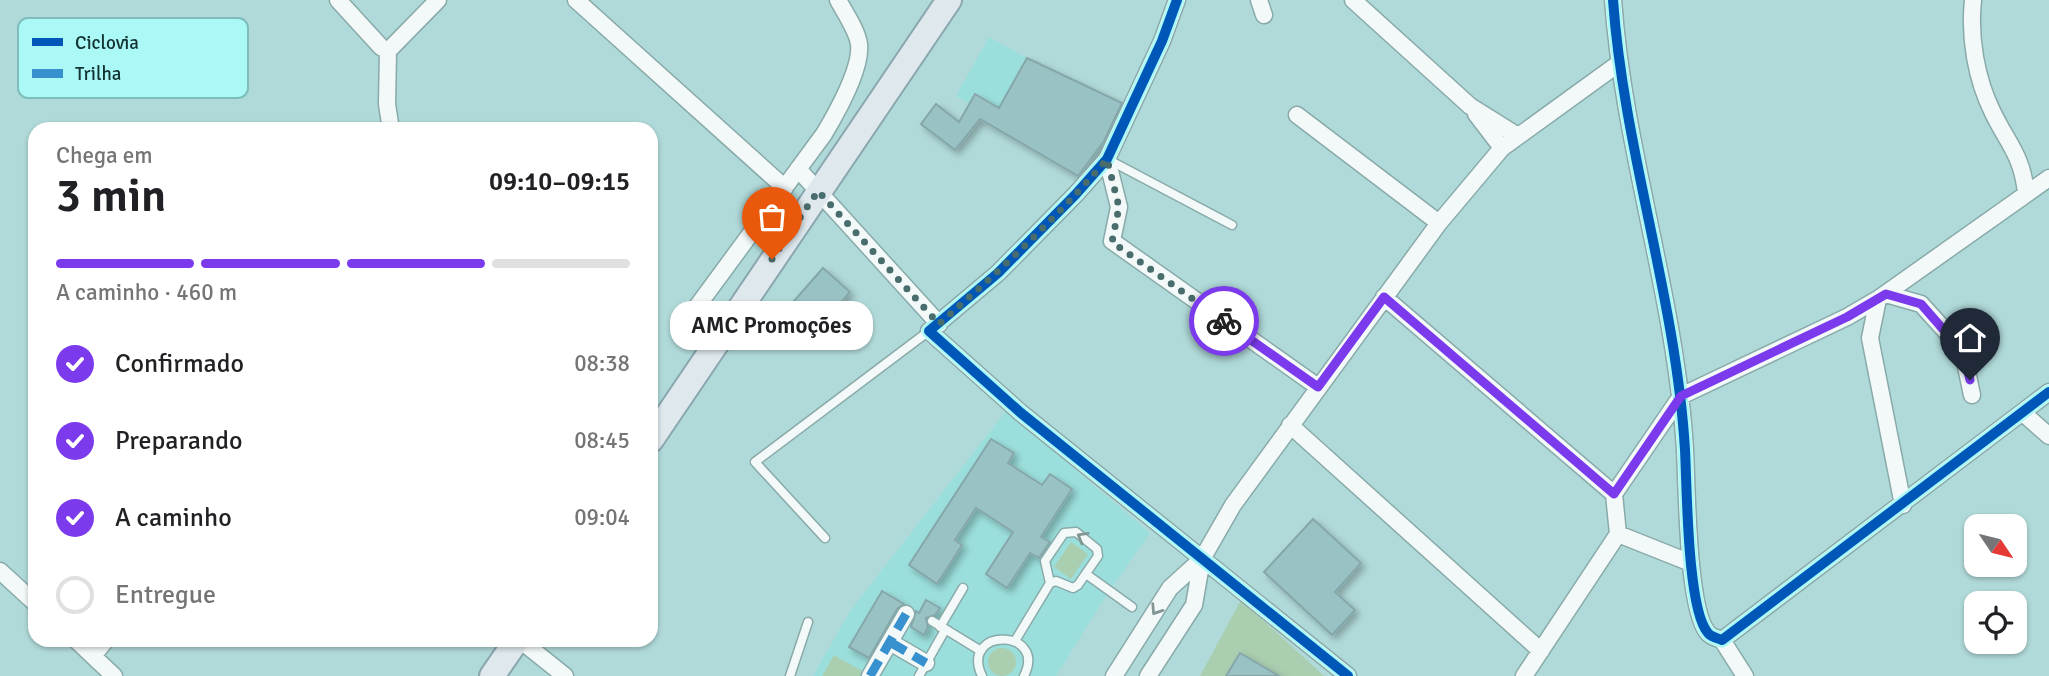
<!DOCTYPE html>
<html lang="pt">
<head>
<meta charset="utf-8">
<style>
  body { margin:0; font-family:Signika,sans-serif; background:#f6f6f6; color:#202124; height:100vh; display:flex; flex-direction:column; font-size:26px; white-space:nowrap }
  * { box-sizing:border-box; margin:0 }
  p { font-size:23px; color:#757577 }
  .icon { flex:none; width:38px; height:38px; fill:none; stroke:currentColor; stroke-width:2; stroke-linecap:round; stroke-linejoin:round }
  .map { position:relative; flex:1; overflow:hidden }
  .panel { position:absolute; left:28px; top:122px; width:630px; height:525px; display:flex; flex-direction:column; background:#fff; border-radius:21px; box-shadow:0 2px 5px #0004 }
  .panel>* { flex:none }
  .needle { width:46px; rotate:125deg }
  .tools { position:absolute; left:1964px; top:514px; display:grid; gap:14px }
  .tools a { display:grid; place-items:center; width:63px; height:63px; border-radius:14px; background:#fff; box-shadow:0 2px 5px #0004; font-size:35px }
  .pin { position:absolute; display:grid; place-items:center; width:60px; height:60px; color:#fff; margin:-72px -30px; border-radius:50% 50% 50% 0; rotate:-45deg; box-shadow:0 0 7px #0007 }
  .pin .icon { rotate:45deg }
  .courier { position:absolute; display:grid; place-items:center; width:70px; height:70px; margin:-35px; border:5px solid #7c3aed; border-radius:50%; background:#fff; color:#222; box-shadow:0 2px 9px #0007 }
  .bubble { position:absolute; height:49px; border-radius:21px; background:#fff; box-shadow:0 2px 5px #0004; font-size:23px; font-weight:600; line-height:49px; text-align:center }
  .overview em { font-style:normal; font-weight:600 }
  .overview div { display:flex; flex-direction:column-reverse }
  .overview { display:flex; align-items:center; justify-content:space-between; height:119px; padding:0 28px }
  h1 { font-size:46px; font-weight:600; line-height:52px }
  .bar { display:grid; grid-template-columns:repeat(4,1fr); gap:10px 7px; align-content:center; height:84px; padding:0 28px }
  .bar i { height:9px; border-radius:5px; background:#e0e0e0 }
  .bar .current { background:#7c3aed }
  .bar p { grid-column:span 4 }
  ol { padding:0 28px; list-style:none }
  li { display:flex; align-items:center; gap:21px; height:77px }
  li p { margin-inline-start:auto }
  li .icon { padding:7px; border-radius:50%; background:#7c3aed; color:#fff; stroke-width:4 }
  li:last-child { color:#757577 }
  li i { width:38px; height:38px; border:4px solid #e0e0e0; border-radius:50% }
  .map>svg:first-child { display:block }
</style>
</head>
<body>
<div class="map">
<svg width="2049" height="676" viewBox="0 0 2049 676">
  <defs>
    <filter id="shadow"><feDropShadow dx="4" dy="4" stdDeviation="3.5" flood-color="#0004"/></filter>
  </defs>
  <rect width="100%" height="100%" fill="#b0dad9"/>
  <path fill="#9bdfdc" d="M989,37L1027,58L999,108L975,94L970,104L956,96Z
    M1006,411L1150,533L1104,599L1056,676H813L850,611Z"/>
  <path fill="#aaceb0" d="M1071,542L1088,554L1071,579L1054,567Z
    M1241,600L1324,676H1279L1240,653L1226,676H1200Z
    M988 662a14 14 0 1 1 28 0a14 14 0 1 1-28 0Z
    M834,655L871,676H822Z"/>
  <path fill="#99c2c5" stroke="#86a7aa" stroke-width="2" filter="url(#shadow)" d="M1027,58L1122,103L1104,141L1078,176L980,119L955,150L921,124L936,104L959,122L975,94L999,108Z
    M823,268L850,292L814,333L787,309Z
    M991,439L1014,453L1008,463L1042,485L1050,474L1072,489L1041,537L1050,542L1039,558L1030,553L1007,588L986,574L1013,532L976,508L955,540L962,545L937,584L909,565Z
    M1313,519L1361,563L1335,592L1355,610L1332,635L1264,572Z
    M882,591L904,604L897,609L869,658L849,647Z
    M926,600L940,608L935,615L926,618L928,627L924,635L911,627L916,611L919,613Z
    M1240,653L1279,676H1226Z"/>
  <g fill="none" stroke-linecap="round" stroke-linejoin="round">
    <defs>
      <path id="lane" d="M1109,160L1232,225
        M825,538L755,462L929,331
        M1086,574L1132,607
        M932,621L981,651
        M940,627L963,588
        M1015,641L1050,583L1045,561L1064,533L1076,532L1097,549L1098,556L1078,585L1073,588L1056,581L1050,583
        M790,676L808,622
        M919,676L945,630
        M982,676C959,627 1048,628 1024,676"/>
      <path id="street" d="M338,0L381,47L388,51L438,0
        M576,0L785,188
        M1177,0L1162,41L1107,159L1076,194L998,273L929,331L1021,413L1348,676
        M1259,0L1264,15
        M1353,0L1470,106L1518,136
        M1613,0C1624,152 1676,298 1685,450C1687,485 1687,610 1708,633C1711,637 1717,638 1722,640L2049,392
        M1973,0C1969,37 1976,79 1993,113C2008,144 2022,155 2026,193
        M388,51L387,104L391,130
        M1476,114L1502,148
        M1297,115L1439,223
        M1107,159L1119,207L1112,241L1318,387
        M798,169L939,324
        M1886,294L1921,304L1950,336L1963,352L1972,395
        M1384,297L1614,494
        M1878,299L1870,338L1903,505
        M693,312L824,134C836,114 862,68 859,44C857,30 845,13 838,0
        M2023,413L2049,436
        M1290,425L1541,651
        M1691,563L1618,534L1614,494L1681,396L1847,317L1878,299L2049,178
        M0,571L35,603
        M76,640L114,676
        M520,640L565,676
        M1722,640L1745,676
        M890,642L926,663
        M93,656L106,640
        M870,676L906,614
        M1114,676L1170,588L1202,559L1233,505L1439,223L1502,148L1618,64
        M1148,676L1194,605L1202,559
        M1524,676L1618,534"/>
      <path id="primary" d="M651,440L949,0
        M492,676L517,640"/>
    </defs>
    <use href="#lane" stroke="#88aaa9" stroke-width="11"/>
    <use href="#street" stroke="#88aaa9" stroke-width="19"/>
    <use href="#primary" stroke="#8aa6ae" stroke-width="28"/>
    <use href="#lane" stroke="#f3f9f9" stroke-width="8"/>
    <use href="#street" stroke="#f3f9f9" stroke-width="16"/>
    <use href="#primary" stroke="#dee8ed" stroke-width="24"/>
    <path stroke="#3691ce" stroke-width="9" stroke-dasharray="18 9" stroke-linecap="butt" d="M890,642L926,663
      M870,676L906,614"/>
    <defs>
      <path id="cycleway" d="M1177,0L1162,41L1107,159L1076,194L998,273L929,331L1021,413L1348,676
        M1613,0C1624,152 1676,298 1685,450C1687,485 1687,610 1708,633C1711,637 1717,638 1722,640L2049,392"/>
    </defs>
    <use href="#cycleway" stroke="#abf9f6" stroke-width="15"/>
    <use href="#cycleway" stroke="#0057b8" stroke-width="10"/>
  </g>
  <defs><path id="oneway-chevron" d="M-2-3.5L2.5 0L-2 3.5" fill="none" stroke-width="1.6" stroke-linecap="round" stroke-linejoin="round" transform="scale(1.75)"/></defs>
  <g stroke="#829696">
    <use href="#oneway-chevron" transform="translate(1082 537) rotate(-150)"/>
    <use href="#oneway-chevron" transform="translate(1156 610) rotate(123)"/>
  </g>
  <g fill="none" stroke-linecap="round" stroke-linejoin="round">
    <path stroke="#496d6c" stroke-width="7" stroke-dasharray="0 12.6" d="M772,259L818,191L939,324C998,272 1056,219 1107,159L1119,207L1112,242L1224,321"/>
    <path stroke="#7c3aed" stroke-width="9" d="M1224,321L1318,387L1384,297L1614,494L1681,396L1847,317L1886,294L1921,304L1963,352L1970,380"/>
  </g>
  <rect x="18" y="18" width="230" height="80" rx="10" fill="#abf9f6" stroke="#7dbebb" stroke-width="2"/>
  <rect x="32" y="38" width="31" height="8" fill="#0057b8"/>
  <rect x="32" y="69" width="31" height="9" fill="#3691ce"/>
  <g font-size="19" fill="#123332">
    <text x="75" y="49">Ciclovia</text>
    <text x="75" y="80">Trilha</text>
  </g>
</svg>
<div class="tools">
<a><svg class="needle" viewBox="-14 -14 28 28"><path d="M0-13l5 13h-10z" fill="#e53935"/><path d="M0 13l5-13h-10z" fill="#757577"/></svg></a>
<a><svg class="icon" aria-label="locate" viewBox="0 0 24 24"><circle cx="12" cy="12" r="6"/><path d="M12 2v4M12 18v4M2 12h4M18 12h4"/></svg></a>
</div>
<div class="pin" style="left:772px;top:259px;background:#ea580c"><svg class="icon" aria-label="bag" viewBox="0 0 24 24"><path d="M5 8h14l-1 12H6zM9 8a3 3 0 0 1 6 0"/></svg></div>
<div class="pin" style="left:1970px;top:380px;background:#1f2937"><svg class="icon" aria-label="home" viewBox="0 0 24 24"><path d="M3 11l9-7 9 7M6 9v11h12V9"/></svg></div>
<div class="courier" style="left:1224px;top:321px"><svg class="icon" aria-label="bike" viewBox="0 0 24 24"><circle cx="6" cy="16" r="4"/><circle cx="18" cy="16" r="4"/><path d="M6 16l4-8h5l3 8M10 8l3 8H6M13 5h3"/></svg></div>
<div class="bubble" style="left:670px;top:301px;width:203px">AMC Promoções</div>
<section class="panel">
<div class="overview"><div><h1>3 min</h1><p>Chega em</p></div><em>09:10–09:15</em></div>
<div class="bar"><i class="current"></i><i class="current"></i><i class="current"></i><i></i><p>A caminho · 460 m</p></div>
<ol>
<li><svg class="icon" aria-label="check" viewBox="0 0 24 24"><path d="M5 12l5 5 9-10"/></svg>Confirmado<p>08:38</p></li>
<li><svg class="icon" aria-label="check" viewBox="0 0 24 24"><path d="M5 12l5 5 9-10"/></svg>Preparando<p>08:45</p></li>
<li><svg class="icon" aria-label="check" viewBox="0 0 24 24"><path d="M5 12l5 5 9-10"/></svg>A caminho<p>09:04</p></li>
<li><i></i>Entregue</li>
</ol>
</section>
</div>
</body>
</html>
